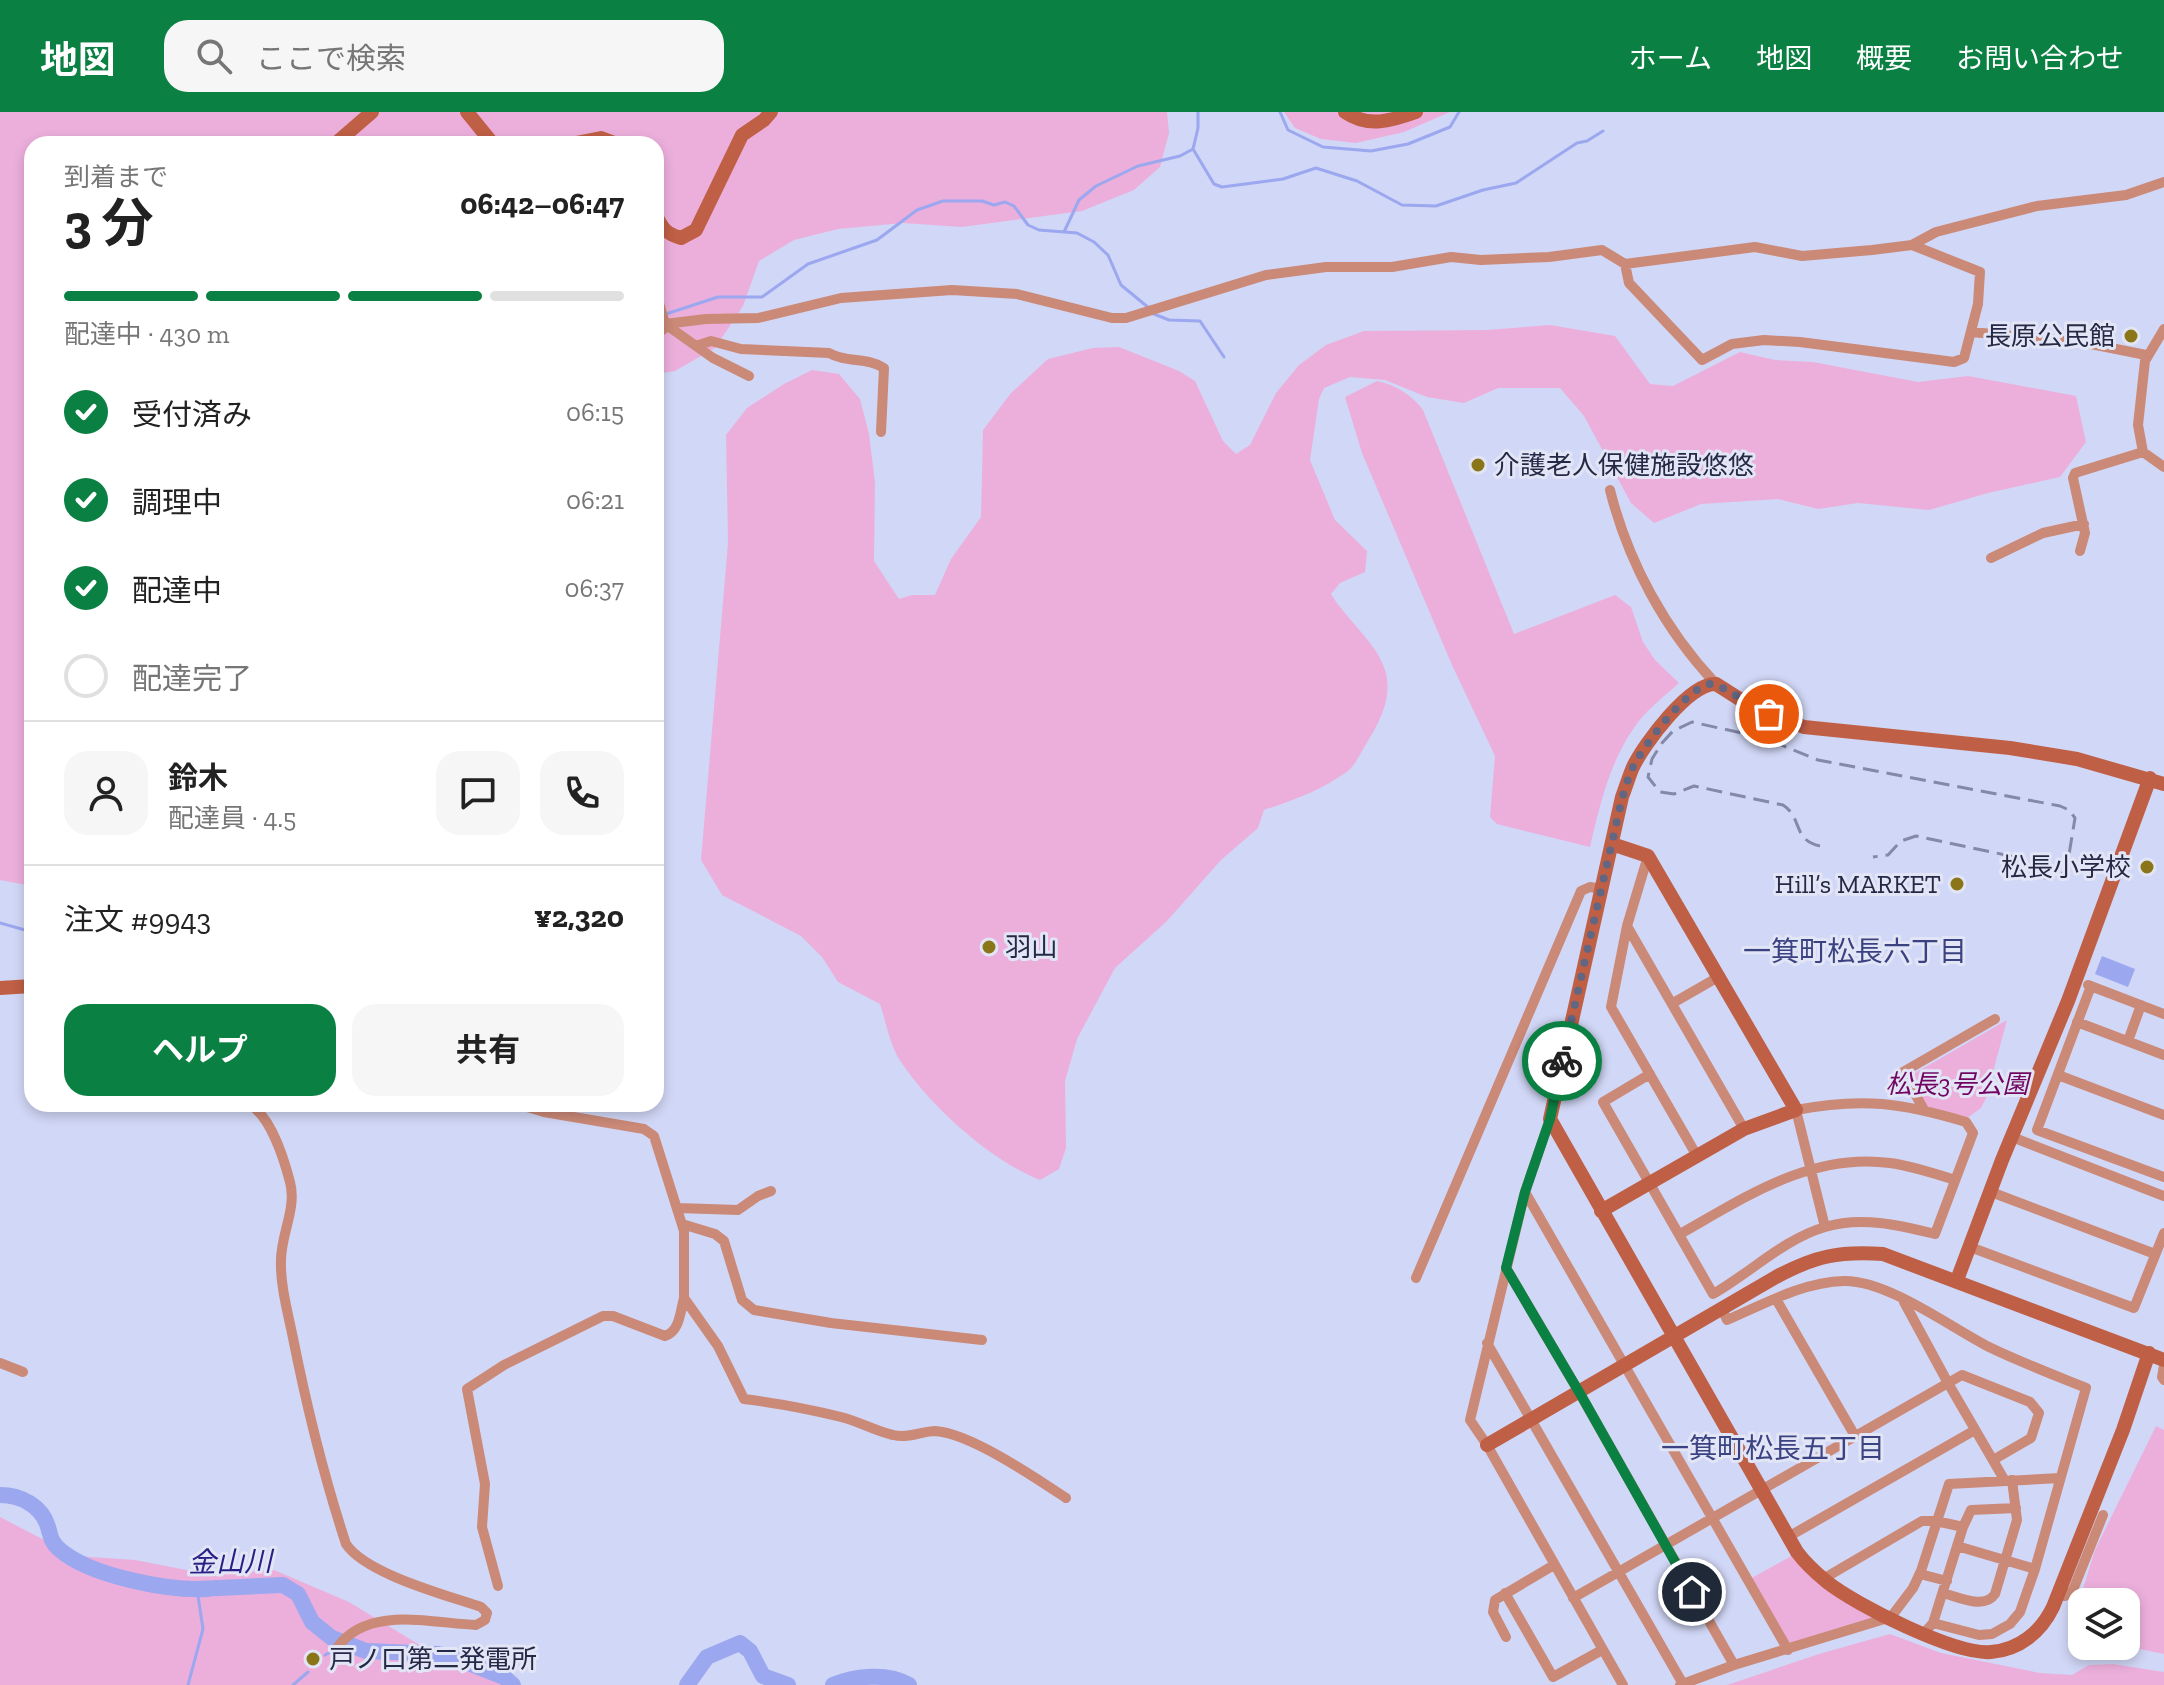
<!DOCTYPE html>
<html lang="ja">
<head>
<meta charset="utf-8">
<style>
  body { margin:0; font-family:"Zilla Slab","Noto Sans JP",serif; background:#f6f6f6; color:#222; height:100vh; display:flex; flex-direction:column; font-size:30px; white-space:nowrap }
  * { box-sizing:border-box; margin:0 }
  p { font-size:26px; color:#767676 }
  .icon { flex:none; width:44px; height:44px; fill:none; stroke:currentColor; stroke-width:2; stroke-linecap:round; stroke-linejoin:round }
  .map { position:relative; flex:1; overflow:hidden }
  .drawer { position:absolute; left:24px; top:24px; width:640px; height:976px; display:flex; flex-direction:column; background:#fff; border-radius:24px; box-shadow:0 4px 12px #0003 }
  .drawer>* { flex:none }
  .buttons { position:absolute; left:2068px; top:1476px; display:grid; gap:16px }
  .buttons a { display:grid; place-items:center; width:72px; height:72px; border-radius:16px; background:#fff; box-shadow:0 4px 12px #0003; font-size:40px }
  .pin { position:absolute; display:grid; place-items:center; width:68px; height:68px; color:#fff; margin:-34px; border:4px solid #fff; border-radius:50%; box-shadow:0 2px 8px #0007 }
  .courier { position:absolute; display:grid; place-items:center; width:80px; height:80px; margin:-40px; border:6px solid #0b8043; border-radius:50%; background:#fff; color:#222; box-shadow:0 2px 10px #0007 }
  .overview em { font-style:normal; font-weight:700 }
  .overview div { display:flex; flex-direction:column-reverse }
  .overview { display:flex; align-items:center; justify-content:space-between; height:136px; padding:0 40px }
  h1 { font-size:52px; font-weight:700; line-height:60px }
  .bar { display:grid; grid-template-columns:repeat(4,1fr); gap:12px 8px; align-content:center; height:96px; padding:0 40px }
  .bar i { height:10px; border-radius:6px; background:#e0e0e0 }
  .bar .selected { background:#0b8043 }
  .bar p { grid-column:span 4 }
  .line { display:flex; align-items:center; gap:20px; padding:0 40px; border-top:2px solid #e0e0e0 }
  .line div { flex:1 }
  .round { display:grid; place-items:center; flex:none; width:84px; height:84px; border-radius:24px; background:#f6f6f6 }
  ol { padding:0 40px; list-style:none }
  li { display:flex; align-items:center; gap:24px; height:88px }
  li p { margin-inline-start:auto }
  li .icon { padding:8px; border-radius:50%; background:#0b8043; color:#fff; stroke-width:4 }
  li:last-child { color:#767676 }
  li i { width:44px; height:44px; border:4px solid #e0e0e0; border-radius:50% }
  .primary-button { display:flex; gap:16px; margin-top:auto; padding:16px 40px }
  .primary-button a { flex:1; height:92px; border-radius:24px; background:#0b8043; color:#fff; font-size:32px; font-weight:700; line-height:92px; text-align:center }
  .primary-button a+a { background:#f6f6f6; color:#222 }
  header { display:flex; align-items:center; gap:48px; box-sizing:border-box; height:112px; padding:0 40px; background:#0b8043; color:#fff }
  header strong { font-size:38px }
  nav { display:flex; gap:44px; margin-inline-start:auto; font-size:28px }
  .search { width:560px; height:72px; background:#f6f6f6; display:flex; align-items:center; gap:20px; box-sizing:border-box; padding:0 28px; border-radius:24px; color:#767676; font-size:30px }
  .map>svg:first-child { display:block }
</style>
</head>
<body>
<header>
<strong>地図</strong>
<div class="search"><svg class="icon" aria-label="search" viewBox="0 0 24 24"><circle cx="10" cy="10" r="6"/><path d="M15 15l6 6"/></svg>ここで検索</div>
<nav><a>ホーム</a><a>地図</a><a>概要</a><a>お問い合わせ</a></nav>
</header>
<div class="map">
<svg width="2164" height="1573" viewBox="0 0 2164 1573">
  <rect width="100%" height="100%" fill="#d1d7f6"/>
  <path fill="#ecafdc" d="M0,0H1167L1169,21L1160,55L1134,78L1082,99L962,115L903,111L838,117L794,128L759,149L743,194L715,236L675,259L656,262V32H32V774L0,768Z
    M1284,0H1450L1404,20L1356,31L1321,27L1295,16Z
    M1550,213L1615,224L1650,272L1673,274L1740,240L1775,248L1813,250L1918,270L1968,264L2076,284L2086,330L2060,365L1988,381L1929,398L1858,391L1818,397L1778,387L1701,392L1654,411L1631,391L1584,304L1560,276H1498L1464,291L1427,285L1385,268L1350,265L1324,276L1319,287L1310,348L1335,408L1367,439L1365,460L1340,471L1331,482C1345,506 1377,531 1385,558C1394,588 1377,614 1362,639C1358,646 1354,654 1348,659C1322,678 1294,688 1264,698L1258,716L1221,748L1167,809L1115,856L1077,927L1065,969L1066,1036L1059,1057L1040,1068C990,1048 931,995 901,950C890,934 886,910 880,892L838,870L822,845L801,824L722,783L701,748L728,431L726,323L747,296L784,272L812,258L839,262L860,287L869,322L875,370L874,449L899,487L912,483H935L951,447L981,405L983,318L1011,281L1048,247L1093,236L1119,235L1179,259L1195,269L1223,329L1236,342L1250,333L1276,281L1299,253L1326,233L1364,219L1487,218Z
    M1377,269C1396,273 1412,283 1423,298L1514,522L1615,483L1631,495L1643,530L1655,548L1679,571C1666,583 1650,595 1639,609C1611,645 1600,691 1590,735L1497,712L1490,705L1495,644L1452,553L1362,341L1345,285Z
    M2007,908L1986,986L1981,996L1966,1007L1927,995L1912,968L1915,961Z
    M2156,1314L2164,1318V1542L2125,1534L2126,1490H2082V1525L2069,1522L2095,1438Z
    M0,1405L75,1444L135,1448L207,1462L274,1458L349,1490L436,1543L504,1573H0Z
    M1795,1442L1884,1505L1789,1535L1750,1467Z
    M1890,1522L1941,1541L2040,1561L2072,1563L2089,1553L2113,1552L2164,1560V1573H1727L1819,1542Z"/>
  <path fill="#9ba7ef" d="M2102,844L2135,857L2128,875L2095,862Z"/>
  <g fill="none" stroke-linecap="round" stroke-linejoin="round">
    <path stroke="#9ba7ef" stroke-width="3" d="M1280,0L1288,18L1323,35L1371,39L1408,32L1450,15L1459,0
      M1193,37L1214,72L1222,75L1283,67L1316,56L1357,69L1402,93L1436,94L1483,78L1516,71L1577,31L1587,29L1603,19
      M1064,120L1079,88L1096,74L1138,54L1180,44L1193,37L1198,16V0
      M666,202L718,185H762L808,152L877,128L917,98L943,89H982L994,93L1005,90L1014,94L1028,113L1039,118L1077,121L1094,130L1108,143L1121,173L1149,196
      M1154,202L1169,208L1200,209L1224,245
      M0,811L32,820
      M325,1543L336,1537
      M188,1573L203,1517L197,1477
      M293,1573L308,1560"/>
    <path stroke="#9ba7ef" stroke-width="16" d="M0,1383C21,1383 42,1394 48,1415C51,1425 51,1430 59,1437C89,1464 168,1479 208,1477
      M197,1477L283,1473L298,1482L312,1510L332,1526L366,1539L438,1542L461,1548L504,1565L513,1573
      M687,1573L707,1545L740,1531L750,1539L763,1564L788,1573
      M833,1573C855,1564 887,1560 909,1573"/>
    <path stroke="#cb8977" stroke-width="10" d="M1625,152L1629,171L1702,248L1732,232L1764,228L1800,230L1954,250L1964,246L1978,192L1980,160L1912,133
      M656,181L665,212L706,207L758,206L841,186L952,178L1017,182L1112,206H1126L1266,163L1326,155H1392L1451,145L1481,148L1549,145L1602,138L1625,152L1755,135L1802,144L1872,138L1912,133L1936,120L2037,94L2126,83L2164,70
      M665,212L713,246L749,264
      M2164,217L2145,249L2138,313L2143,340L2164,355
      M1971,220L2081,230L2146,243
      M656,223L666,215
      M696,234L711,229L741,237L829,241C846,251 868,245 884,256L881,320
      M1610,378C1628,450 1665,518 1716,572
      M2080,439L2085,421L2073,366L2075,361L2143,340
      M1991,446L2043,421L2084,412
      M1648,744L1627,814L1611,895L1697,1044
      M1627,814L1744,1017
      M2088,873L2164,902
      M2091,874L2037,1018L2164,1065
      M1673,891L1720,864
      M2077,910L2164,943
      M2128,929L2141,893
      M1650,962L1603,990L1713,1182C1750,1161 1784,1127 1825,1115C1861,1104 1899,1113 1935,1122L1973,1021L1966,1010C1903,991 1862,985 1796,998L1825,1115
      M2058,963L2164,1003
      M248,992C270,1002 284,1047 290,1070C297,1096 281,1122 281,1148C280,1173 288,1201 293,1226C307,1296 324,1365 346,1432C366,1462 446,1483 481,1495L487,1501L485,1508L476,1513C432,1511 366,1493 337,1536
      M517,992L544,1000L644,1017L654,1024L684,1119V1186L718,1234L744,1287C776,1291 809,1297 841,1305C858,1309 875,1319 893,1323C909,1327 922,1319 935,1319C970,1321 1036,1366 1066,1386
      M1924,998L1903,960L1995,907
      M1550,1007L1525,1080L1470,1308L1487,1333L1623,1573
      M2012,1025L2164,1084
      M1525,1080L1788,1538
      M1991,1080L2155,1142
      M678,1096L738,1098L758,1084L771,1079
      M682,1112L715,1122L724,1129L742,1188L754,1198L831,1211L982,1228
      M1680,1122C1744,1086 1811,1040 1890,1051C1912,1054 1933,1061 1955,1068
      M1970,1135L2134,1196L2164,1121
      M1506,1156L1579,1280L1734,1553
      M1416,1166L1581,779L1590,775L1602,777
      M1776,1187L1855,1324
      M1722,1197L1727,1208C1764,1192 1803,1170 1844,1169C1887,1168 1950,1215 1989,1235C2020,1250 2054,1263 2086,1276L2035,1457L2020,1500L2010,1512L1992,1522L1979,1523L1933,1511
      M1487,1231L1683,1572
      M0,1251L23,1260
      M2164,1253L2162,1265L2164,1268
      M1993,1348L2031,1326L2039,1301L2030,1290L1962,1263L1948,1271L2005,1369
      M1788,1425L1975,1318
      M1957,1434L2035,1457
      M1920,1462L1947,1469
      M1823,1467L1922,1409H1936L1963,1415
      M498,1474L482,1415L485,1372L467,1277L504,1253L603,1204H613L665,1224C680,1219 680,1200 684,1186
      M1505,1481L1553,1565L1602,1538
      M1943,1481C1959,1485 1984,1498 1995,1482L2017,1408L2012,1368
      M2057,1483L2065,1484L2073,1478L2103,1403
      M1573,1486L1948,1271L1904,1190
      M1923,1522L1933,1511L1963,1415L1971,1398L2016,1396
      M1506,1525L1493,1500L1495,1488L1554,1453
      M1680,1573L1734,1553L1891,1505L1913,1476L1921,1459L1949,1372L2060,1366"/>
    <path stroke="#bf5f45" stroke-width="14" d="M467,0L493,32
      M1345,0C1368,16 1391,9 1416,0
      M335,32L372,0
      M571,32L601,26L617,32
      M656,103C662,117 667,122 681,126L696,118L742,23L764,8L771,0
      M0,876L32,874
      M1601,1099L1744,1017L1796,998L1648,744L1612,732
      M1957,1168L2002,1048L2068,889L2150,666
      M2149,1241L2123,1318L2053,1495C2041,1520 2019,1538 1991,1540C1955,1543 1856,1493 1827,1470C1816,1461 1806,1452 1797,1440L1550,1007L1622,685C1626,675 1629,664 1633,655C1644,632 1690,570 1716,572L1749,593L1804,615L2010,636L2077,647L2164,672
      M1487,1333L1776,1165C1815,1144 1839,1139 1883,1142L2164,1248"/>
    <path stroke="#8389a6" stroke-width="3" stroke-dasharray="16 8" stroke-linecap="butt" d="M1820,734C1792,728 1803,706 1783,693L1694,674L1674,682L1660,680L1648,665L1652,647L1662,631L1673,619L1692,610L1764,626L1818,648L2060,694L2069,698L2075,706L2067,755L2062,762L2055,766H2045L2015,745L1916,724L1901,729L1888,743L1873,745"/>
  </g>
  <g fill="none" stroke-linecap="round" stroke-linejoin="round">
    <path stroke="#616683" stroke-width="8" stroke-dasharray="0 14.4" d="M1562,949L1621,691C1624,679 1628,666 1633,655C1642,636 1692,568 1714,572C1720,573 1758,597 1769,602"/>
    <path stroke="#0b8043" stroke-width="10" d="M1562,949L1550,1007L1525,1080L1506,1156L1582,1285L1692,1480"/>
  </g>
  <g fill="#8a7519" stroke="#e2e5f5" stroke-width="3">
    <circle cx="2131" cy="224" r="8"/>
    <circle cx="1478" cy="353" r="8"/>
    <circle cx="2147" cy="755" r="8"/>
    <circle cx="1957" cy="772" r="8"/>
    <circle cx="989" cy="835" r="8"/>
    <circle cx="313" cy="1547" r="8"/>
  </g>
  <g text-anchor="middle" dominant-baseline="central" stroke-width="6" stroke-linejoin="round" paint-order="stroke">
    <g font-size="26" fill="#242945" stroke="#e2e5f5" text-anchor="end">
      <text x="2115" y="224">長原公民館</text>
      <text x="1494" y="353" text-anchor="start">介護老人保健施設悠悠</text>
      <text x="2131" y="755">松長小学校</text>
      <text x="1941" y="772">Hill’s MARKET</text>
      <text x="1005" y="835" text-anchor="start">羽山</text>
      <text x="329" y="1547" text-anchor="start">戸ノ口第二発電所</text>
    </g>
    <g font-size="26" font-style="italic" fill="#700661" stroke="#e2e5f5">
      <text x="1957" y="972">松長3号公園</text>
    </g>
    <g font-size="28" fill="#3b4282" stroke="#e2e5f5">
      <text x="1855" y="839">一箕町松長六丁目</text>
      <text x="1773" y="1336">一箕町松長五丁目</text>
    </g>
    <g font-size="28" font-style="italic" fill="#261f85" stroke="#e2e5f5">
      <text transform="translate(230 1450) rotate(-1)">金山川</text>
    </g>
  </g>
</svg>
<div class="buttons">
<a><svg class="icon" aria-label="layers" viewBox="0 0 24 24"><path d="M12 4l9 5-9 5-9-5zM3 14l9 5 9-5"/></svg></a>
</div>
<div class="pin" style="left:1769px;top:602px;background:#ea580c"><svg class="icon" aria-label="bag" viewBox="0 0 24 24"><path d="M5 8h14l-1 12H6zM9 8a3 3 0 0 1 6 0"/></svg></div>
<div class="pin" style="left:1692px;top:1480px;background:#1f2937"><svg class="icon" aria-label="home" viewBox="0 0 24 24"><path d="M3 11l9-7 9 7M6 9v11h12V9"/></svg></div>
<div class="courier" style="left:1562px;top:949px"><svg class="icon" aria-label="bike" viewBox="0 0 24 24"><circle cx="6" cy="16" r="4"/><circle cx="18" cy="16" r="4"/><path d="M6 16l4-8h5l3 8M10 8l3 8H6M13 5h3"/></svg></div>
<section class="drawer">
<div class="overview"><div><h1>3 分</h1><p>到着まで</p></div><em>06:42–06:47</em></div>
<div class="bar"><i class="selected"></i><i class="selected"></i><i class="selected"></i><i></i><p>配達中 · 430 m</p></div>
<ol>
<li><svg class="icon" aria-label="check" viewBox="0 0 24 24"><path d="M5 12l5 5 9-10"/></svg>受付済み<p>06:15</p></li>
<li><svg class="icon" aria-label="check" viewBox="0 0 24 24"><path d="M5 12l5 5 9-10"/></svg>調理中<p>06:21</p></li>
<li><svg class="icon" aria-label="check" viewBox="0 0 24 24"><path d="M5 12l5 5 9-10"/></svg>配達中<p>06:37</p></li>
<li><i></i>配達完了</li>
</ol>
<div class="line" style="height:144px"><a class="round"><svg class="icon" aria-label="person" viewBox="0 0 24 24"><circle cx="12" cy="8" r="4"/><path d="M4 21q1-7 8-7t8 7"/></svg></a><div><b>鈴木</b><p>配達員 · 4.5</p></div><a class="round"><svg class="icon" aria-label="chat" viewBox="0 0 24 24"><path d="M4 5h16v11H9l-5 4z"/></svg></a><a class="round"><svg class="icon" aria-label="phone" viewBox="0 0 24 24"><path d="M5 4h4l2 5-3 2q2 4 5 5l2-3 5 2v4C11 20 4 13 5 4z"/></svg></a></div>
<div class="line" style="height:104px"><div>注文 #9943</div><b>¥2,320</b></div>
<div class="primary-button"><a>ヘルプ</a><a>共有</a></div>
</section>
</div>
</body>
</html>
